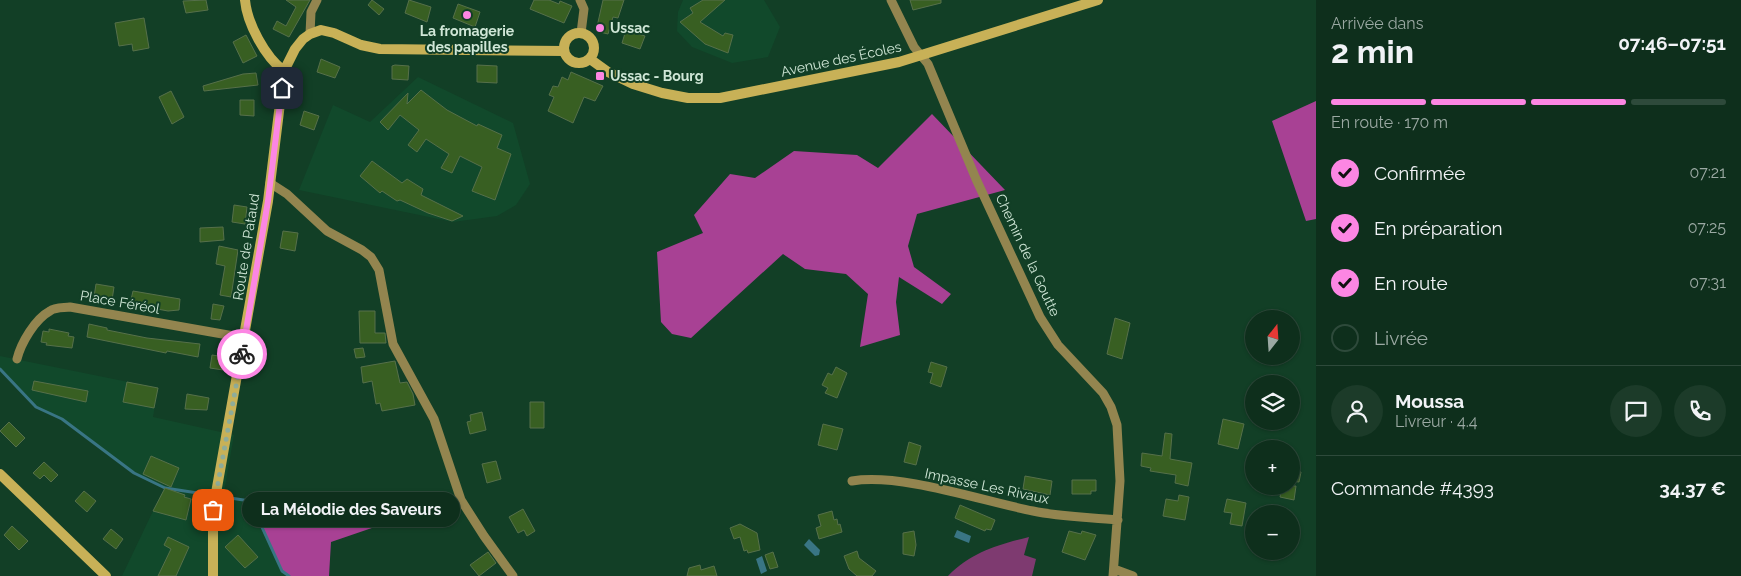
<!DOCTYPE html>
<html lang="fr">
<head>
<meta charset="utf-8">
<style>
  body { margin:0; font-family:Raleway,sans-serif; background:#1c3b29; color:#f1f3f6; height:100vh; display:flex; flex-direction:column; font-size:19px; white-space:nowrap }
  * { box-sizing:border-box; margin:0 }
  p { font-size:16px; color:#9ba9a3 }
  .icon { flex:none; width:28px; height:28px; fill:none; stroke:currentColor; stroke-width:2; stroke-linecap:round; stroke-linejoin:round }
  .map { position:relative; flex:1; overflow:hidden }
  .side { display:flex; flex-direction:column; background:#0e2f1c; width:425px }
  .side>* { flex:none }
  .needle { width:32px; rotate:17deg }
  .buttons { position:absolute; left:1245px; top:310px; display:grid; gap:10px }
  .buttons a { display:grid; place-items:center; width:55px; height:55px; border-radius:50%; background:#0e2f1c; box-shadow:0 1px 4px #0004,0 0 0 1px #2e4a3b; font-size:25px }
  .pin { position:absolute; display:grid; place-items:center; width:42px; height:42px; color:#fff; margin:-21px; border-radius:10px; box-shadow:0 2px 8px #0006 }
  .courier { position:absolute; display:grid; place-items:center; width:50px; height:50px; margin:-25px; border:4px solid #fc86e3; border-radius:50%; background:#fff; color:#222; box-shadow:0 1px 6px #0007 }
  .bubble { position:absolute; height:35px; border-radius:18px; background:#0e2f1c; box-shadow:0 1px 4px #0004,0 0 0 1px #2e4a3b; font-size:16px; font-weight:700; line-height:35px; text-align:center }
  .summary em { font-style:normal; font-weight:700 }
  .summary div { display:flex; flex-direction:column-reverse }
  .summary { display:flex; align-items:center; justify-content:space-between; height:85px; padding:0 15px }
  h1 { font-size:32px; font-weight:700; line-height:38px }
  .bar { display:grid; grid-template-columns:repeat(4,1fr); gap:8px 5px; align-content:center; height:60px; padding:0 15px }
  .bar i { height:6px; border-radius:4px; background:#2e4a3b }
  .bar .current { background:#fc86e3 }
  .bar p { grid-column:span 4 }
  .line { display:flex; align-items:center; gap:12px; padding:0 15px; border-top:1px solid #2e4a3b }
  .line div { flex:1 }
  .round { display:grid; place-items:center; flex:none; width:52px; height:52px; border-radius:26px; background:#1c3b29 }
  ol { padding:0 15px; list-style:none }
  li { display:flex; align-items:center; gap:15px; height:55px }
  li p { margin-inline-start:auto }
  li .icon { padding:5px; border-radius:50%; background:#fc86e3; color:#111; stroke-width:4 }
  li:last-child { color:#9ba9a3 }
  li i { width:28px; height:28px; border:2px solid #2e4a3b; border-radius:50% }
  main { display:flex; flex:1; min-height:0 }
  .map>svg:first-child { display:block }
</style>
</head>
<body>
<main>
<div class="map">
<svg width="1316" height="576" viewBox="0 0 1316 576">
  <rect width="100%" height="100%" fill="#123f26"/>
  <path fill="#11492b" d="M683,0H764L780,27L768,57L732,63L692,47L677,31L678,12Z
    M418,77L513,123L530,184L516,205L497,216L453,222L299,190L333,105L370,122Z
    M0,356L158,388L153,417L234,435L223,498L250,501L282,571L289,576H122L164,488L134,473L61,419L36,407L0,369Z"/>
  <path fill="#7e3a70" d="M1029,537L1024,555L1036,559L1032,576H948C972,552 997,545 1029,537Z"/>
  <path fill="#a84194" d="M1316,101V219L1306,221L1272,121Z
    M932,114L1005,190L917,214L908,246L914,267L951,294L942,304L899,277L896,302L900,335L860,347L868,294L846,274L805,269L783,254L691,338L672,334L661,322L657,252L703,233L694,215L730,174L755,178L794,151L857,155L878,168Z
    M314,491L404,517L331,542L329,576H289L282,571L250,501Z"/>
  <path fill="#397584" d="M957,530L971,536L969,543L954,537Z
    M809,539L820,550L819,555L815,556L804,545Z
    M762,556L767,571L761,574L756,559Z"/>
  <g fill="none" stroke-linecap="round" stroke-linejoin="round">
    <path stroke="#397584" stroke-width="3" d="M0,369L36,407L62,419L134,473L165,488L250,501L282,571L289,576"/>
  </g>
  <path fill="#385f22" stroke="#56704a" d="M206,0L208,10L186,13L183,1Z
    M286,0H310L289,37L273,29L277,21L286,26L296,7Z
    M372,0L384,9L379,15L368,5Z
    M409,0L431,7L427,22L405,13Z
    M534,0H549L559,4L560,1L572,6L564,23L530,9Z
    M603,0H624L618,18L613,17L608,34L596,31Z
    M703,0H725L700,22L723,36L725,33L733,35L728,53L705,44L680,22L693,13L690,8Z
    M910,0H941V3L913,10Z
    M458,4L480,12L475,27L453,18Z
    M144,18L149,48L133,51L132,44L119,46L115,23Z
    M626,30L645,36L640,49L622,43Z
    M246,35L257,56L243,63L233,42Z
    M321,59L340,67L335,78L317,72Z
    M395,65L409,66L408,80L392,79V66Z
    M477,65L497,66V83L477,82Z
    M571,72L603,86L595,101L584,97L573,123L548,111L554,97L549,95L553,86L558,87L562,77L568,80Z
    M256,73L258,85L204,91L203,86L243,74Z
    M421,90L447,110L477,126L478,124L502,135L497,148L511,154L495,200L472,191L482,167L460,156L452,173L441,168L449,154L426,139L417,152L408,145L419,130L400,115L388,130L380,122L408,93L407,104Z
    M171,91L184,117L172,124L159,97Z
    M240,100H254V116L240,115Z
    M304,111L319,116L314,130L300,125Z
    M372,161L402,183L407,179L423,189L421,195L463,216L452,221L428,213L400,200L397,201L382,191L380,193L360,176Z
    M234,205L247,207L245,224L232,222Z
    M223,227L224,240L200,242V228Z
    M283,231L298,233L295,251L280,248Z
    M219,246L238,250L231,297L220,295L225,266L216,264Z
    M96,284L114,287L112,300L94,297Z
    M133,291L180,299L179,310L168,311L130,304Z
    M213,304L224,306L220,320L211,319Z
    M359,311H375V333H385L386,343H360Z
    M1115,318L1130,323L1122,359L1107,354Z
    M89,324L107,328V330L147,338L200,344L198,357L167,351L166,353L87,337Z
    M49,329L69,333L68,336L74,337L72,348L46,345L47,343L41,342L43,331L49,332Z
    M363,348L365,357L356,358L354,349Z
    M212,355L225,357L223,370L210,368Z
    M395,361L400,383L407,382L413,394L415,405L382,411L380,403L376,404L372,381L363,383L361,367Z
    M931,362L947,367L941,387L930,383L933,373L928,372Z
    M836,367L847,373L837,398L825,393L828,388L822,385L828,373L832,375Z
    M34,381L88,391L86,402L32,390Z
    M127,382L158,388L154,408L123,402Z
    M187,394L209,398L207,410L185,409Z
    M530,402H544V428H530Z
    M482,412L486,430L470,434L467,422L471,421L470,415Z
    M1223,419L1244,424L1238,449L1218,444Z
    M9,422L25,438L16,447L0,431Z
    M823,424L843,429L837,450L818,445Z
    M1165,433L1172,434L1170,459L1192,463L1188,486L1175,483L1176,475L1150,471L1151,468L1141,466L1142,453L1162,456Z
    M909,442L921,446L916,465L904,462Z
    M151,456L179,468L171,487L143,474Z
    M496,461L501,479L487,483L482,464Z
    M44,462L58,475L51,482L44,475L40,479L33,473Z
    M1291,470L1301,472L1299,482L1291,481Z
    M1025,476L1052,481L1050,495L1023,489Z
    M1072,480H1096V491H1091V494H1072Z
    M1282,486H1296L1294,500L1280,497Z
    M165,488L185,495L184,497L191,499L186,520L153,511Z
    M84,491L96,501L87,512L75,501Z
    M1179,495L1189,497L1185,520L1163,516L1166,499L1178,501Z
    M1227,499L1246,503L1242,526L1230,524L1232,513L1224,512Z
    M960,505L995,520L991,530L986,529L985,531L955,518Z
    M523,509L535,531L527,536L524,530L518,533L509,517Z
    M832,511L834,520L837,519L838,525L840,524L842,532L819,539L816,528L821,526L818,515Z
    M740,524L757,533L760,550L748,553L747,550L744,551L740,537L734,539L730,528Z
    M12,526L28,541L19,550L4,535Z
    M111,529L123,539L116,549L103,539Z
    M914,531L916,545L914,556L903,554V533Z
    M1069,531L1081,534L1082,531L1096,535L1085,560L1062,552Z
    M238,535L258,557L245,568L225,547Z
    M168,537L189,547L176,576H158L171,549L164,545Z
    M857,551L859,558L876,571L872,576H857L849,569L844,556Z
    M488,552L496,563L479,576L470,565Z
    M773,552L778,567L770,569L765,555Z
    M700,565L701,570L714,566L717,576H687L689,568Z"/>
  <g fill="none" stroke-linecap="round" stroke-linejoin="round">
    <path stroke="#93854f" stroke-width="9" d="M580,0L584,9L581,33
      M891,0L914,47L928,64L976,179L1040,317L1058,345L1103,393L1111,407L1117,425L1120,481L1113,576
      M310,34L311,12L317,0
      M270,183L287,194L327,231L362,250L371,257L379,270L393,344L434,419L461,500L484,536L513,576
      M17,359C21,343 35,319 50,311C55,307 64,308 70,307L245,338
      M852,481C902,473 982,501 1033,511C1061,517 1090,517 1118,520
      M1114,569L1133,576"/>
    <path stroke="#c8b157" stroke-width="10" d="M245,0C247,23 265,57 284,71
      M564 48a15 15 0 1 1 30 0a15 15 0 1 1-30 0Z
      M590,59L608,72L633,84L662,93L688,98H720L899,62L1098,0
      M0,474L106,576
      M213,576V510L268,201L284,71L295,49L303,39L310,34L321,30L334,33L361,45L380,49L564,51"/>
  </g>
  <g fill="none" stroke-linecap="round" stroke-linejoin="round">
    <path stroke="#8eac99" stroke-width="5" stroke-dasharray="0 9" d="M213,510L242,354"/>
    <path stroke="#fc86e3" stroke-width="6" d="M242,354L268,201L282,88"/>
  </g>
  <g fill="#fc86e3" stroke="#123f26" stroke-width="2">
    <circle cx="467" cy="15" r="5"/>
    <circle cx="600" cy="28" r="5"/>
    <rect x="595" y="71" width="10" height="10" rx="2.5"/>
  </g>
  <g text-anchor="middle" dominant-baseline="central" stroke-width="4" stroke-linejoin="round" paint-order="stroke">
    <g font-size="14" font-weight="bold" fill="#d0e7d7" stroke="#123f26" text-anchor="start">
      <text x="610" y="28">Ussac</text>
      <text x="467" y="31" text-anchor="middle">La fromagerie<tspan x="467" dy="16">des papilles</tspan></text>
      <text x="610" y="76">Ussac - Bourg</text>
    </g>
    <g font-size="14" fill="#d0e7d7" stroke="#123f26">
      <text transform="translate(841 59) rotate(-12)">Avenue des Écoles</text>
      <text transform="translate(246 247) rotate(-81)">Route de Pataud</text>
      <text transform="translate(1028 255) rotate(65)">Chemin de la Goutte</text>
      <text transform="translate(120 302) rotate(10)">Place Féréol</text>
      <text transform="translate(987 486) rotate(12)">Impasse Les Rivaux</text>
    </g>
  </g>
</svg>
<div class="buttons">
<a><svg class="needle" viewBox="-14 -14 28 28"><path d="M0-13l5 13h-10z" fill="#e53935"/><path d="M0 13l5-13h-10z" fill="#9ba9a3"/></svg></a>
<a><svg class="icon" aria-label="layers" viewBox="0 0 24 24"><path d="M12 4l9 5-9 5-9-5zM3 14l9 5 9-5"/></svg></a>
<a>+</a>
<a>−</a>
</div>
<div class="pin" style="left:213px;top:510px;background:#ea580c"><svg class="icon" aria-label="bag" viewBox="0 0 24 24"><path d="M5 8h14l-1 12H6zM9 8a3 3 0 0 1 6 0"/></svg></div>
<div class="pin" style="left:282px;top:88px;background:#1f2937"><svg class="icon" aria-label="home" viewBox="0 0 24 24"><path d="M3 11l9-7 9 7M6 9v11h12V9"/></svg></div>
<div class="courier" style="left:242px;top:354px"><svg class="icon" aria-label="bike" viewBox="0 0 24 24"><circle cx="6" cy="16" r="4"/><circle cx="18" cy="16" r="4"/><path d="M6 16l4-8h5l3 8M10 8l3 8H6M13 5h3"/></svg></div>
<div class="bubble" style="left:242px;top:492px;width:218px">La Mélodie des Saveurs</div>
</div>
<section class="side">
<div class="summary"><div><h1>2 min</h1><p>Arrivée dans</p></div><em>07:46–07:51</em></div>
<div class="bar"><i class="current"></i><i class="current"></i><i class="current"></i><i></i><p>En route · 170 m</p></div>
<ol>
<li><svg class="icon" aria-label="check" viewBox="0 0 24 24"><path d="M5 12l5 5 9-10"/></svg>Confirmée<p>07:21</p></li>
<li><svg class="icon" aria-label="check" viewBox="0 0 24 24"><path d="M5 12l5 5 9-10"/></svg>En préparation<p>07:25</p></li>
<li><svg class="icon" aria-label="check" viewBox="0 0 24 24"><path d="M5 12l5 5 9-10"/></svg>En route<p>07:31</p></li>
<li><i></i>Livrée</li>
</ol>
<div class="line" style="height:90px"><a class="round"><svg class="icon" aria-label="person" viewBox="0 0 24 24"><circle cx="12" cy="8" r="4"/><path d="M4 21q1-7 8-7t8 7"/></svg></a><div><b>Moussa</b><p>Livreur · 4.4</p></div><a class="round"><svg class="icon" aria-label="chat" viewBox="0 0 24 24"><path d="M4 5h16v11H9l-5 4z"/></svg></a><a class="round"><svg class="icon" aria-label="phone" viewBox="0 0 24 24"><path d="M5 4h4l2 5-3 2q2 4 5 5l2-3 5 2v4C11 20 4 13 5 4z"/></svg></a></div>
<div class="line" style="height:65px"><div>Commande #4393</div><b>34.37 €</b></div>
</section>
</main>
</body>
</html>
